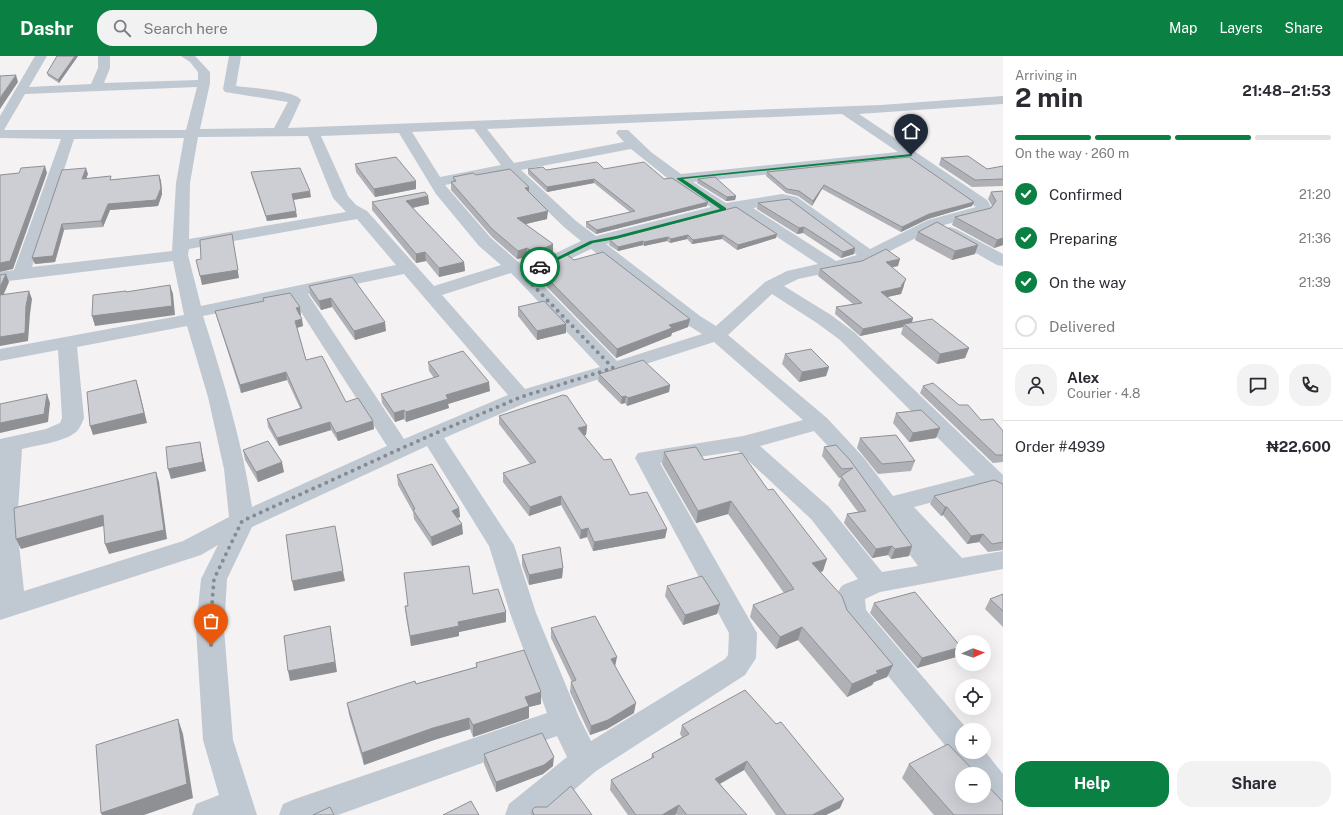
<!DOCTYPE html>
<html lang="en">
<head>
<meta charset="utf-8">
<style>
  body { margin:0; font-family:"Public Sans",sans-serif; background:#f2f2f3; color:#2b2b33; height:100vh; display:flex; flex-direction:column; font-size:15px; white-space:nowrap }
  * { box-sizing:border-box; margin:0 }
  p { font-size:13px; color:#7c7c81 }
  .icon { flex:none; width:22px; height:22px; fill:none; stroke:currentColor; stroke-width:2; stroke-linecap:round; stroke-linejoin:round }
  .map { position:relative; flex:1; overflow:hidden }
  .side { display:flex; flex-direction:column; background:#fff; width:340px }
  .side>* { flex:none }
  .needle { width:26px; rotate:88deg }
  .tools { position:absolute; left:955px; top:579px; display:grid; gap:8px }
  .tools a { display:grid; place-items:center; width:36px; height:36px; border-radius:50%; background:#fff; box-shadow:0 4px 16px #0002; font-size:20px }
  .pin { position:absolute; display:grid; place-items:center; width:34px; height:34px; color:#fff; margin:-41px -17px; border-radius:50% 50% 50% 0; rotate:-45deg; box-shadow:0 0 4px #0007 }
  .pin .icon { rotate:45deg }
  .courier { position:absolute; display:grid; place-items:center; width:40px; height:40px; margin:-20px; border:3px solid #0b8043; border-radius:50%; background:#fff; color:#222; box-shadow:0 1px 5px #0007 }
  .head em { font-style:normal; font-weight:700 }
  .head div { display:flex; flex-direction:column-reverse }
  .head { display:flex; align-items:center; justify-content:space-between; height:68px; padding:0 12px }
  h1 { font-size:26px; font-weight:700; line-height:30px }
  .bar { display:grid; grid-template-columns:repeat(4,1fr); gap:6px 4px; align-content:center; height:48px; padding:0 12px }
  .bar i { height:5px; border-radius:3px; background:#e1e1e2 }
  .bar .on { background:#0b8043 }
  .bar p { grid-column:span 4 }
  .line { display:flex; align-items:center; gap:10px; padding:0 12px; border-top:1px solid #e1e1e2 }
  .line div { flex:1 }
  .round { display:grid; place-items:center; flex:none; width:42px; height:42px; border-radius:16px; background:#f2f2f3 }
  ol { padding:0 12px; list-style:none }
  li { display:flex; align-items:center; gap:12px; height:44px }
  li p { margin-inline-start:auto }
  li .icon { padding:4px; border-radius:50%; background:#0b8043; color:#fff; stroke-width:4 }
  li:last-child { color:#7c7c81 }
  li i { width:22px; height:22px; border:2px solid #e1e1e2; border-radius:50% }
  .cta { display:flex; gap:8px; margin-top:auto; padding:8px 12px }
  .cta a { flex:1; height:46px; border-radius:16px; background:#0b8043; color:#fff; font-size:16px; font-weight:700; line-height:46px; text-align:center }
  .cta a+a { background:#f2f2f3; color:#2b2b33 }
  header { display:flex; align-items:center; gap:24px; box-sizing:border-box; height:56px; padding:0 20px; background:#0b8043; color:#fff }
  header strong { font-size:19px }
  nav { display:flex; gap:22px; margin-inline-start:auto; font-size:14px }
  .search { width:280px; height:36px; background:#f2f2f3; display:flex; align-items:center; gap:10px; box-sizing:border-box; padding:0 14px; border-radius:16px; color:#7c7c81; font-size:15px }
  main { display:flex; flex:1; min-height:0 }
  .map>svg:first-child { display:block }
</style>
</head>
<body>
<header>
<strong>Dashr</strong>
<div class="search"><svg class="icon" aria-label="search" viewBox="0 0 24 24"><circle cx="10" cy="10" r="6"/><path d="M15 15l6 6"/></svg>Search here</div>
<nav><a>Map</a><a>Layers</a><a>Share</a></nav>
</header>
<main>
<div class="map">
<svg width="1003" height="759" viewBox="0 0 1003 759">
  <rect width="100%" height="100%" fill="#f4f2f2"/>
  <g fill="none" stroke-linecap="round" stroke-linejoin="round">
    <path fill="#c0c8d1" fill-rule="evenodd" d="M35,0H47L29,31L91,28L98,12V0H110V12L104,27L198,24V16L190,6L181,0H195L210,16V27L200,73L274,72L288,46L225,36L223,33L229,0H241L236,30C249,32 295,34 301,44L288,72L881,49L1003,40V48L859,58L987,144L992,152L987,158L940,170L860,210L798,223L784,230L831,259L854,276L1003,419V436L990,431L914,451L962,502L1003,495V513L880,536L865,543L866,554L968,674H962V696H984V694L1003,718V758L992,754L982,740H984V718H965L953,699L844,566C840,556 832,538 843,529C847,527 854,525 858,523L811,463L738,395L660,407L757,577L756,602L745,619L596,715L545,759H505L509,748L567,701L557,680L338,759H279L283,748L295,743L547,657L510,557L489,490L427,390L252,471L227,523L224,573L233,684L257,759H192L196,748L219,739L203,684L196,573L201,523L218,489L201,499L0,564V383L46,373L60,367L62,362L58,294L0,305V293L184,259L173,205L0,226V216L14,214L61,83L0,82V60ZM197,31L186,74H4L25,38ZM842,58L898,96L681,118L651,96L628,74H618L616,77L624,86L514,107L487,73ZM474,73L501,109L440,121L412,76ZM399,77L436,138L479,190L501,209L434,230L367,155L356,149L348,140L321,80ZM308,80L333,142L346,156L189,183L190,127L198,81ZM184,82L176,127L172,195L32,211L74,83ZM631,93L666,121L711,151L596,180L576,165L521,114ZM908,104L976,151L928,164L870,193L797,141L782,138L726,147L693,126ZM507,116L564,171L581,185L525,212L491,182L445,129ZM782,148H788L857,199L836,205L753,152ZM736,154L818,208L787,215L765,226L716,270L700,260L606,188ZM357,163L396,209L201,250L188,199L189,193ZM591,193L686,268L702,278L617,305L534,220ZM511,217L517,223L600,311L525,333L442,239ZM404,218L508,339L404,383L308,238ZM772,238L817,267L840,284L975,419L893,440L864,402L827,362L728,279ZM292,242L387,390L252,451C242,385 223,323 203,260ZM187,270L208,341L224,413L229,461L183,485L24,535L17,470L22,393C38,389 64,386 76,376C80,373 82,366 84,362L77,291ZM714,286L803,364L743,380L638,397L635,402L729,577L728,599L725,603L591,685L579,661L536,557L514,489L444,382L528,346ZM814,375L848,412L918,510L882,516L829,451L760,390Z
      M950,171L956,173L1003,198V210L997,209L944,179L942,176L944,173Z"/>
  </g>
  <path fill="#afb1b6" d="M57,0H78L59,27L48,20L47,17Z
    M941,102L987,113L1003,110V130L972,131L939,109Z
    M355,108L416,125V133L375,141L356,116Z
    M528,113L546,114L604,113L664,123L707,150L596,178L586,171V166L630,156L594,127L547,136L528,118Z
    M251,116L311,141L293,144L297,161L267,165L252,121Z
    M767,116L972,150L928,163L901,176L822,133L812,150L798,140L786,137L766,120Z
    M88,118L86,122L112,124L159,119L161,125L162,138L158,150L110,154L103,171L64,174L55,206L35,208Z
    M476,119L529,131V136L547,163L526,168L553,197L534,206L527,201L517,203L492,181L451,134V126L453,125V121Z
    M698,123L736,140L735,144L726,145L697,127Z
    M1003,135V189L994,192L952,169L955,161L991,152L992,150L988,143L991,136Z
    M428,140L429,148L413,152L464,206L465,215L439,221L426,205L416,207L372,154V146Z
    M758,147L855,192L854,198L841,202L803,177L797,178L757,153Z
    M736,151L776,182L737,194L722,183L692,188L687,183L670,187L667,185L644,190L643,189L618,195L609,189L610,184Z
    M918,176L975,198L952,204L915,184Z
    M574,204L690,263L688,271L672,277L671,280L616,302L545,229L546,221L551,220L546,216V208Z
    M898,210L892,211L904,230L901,238L887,241L913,262L912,267L969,292L965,302L937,308L901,278L903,271L860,280L835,258L836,251L853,248L818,220L820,213Z
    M309,230L386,275L355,284L332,251L321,254L310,239Z
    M263,242L301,259H300L303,270L297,272L306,304L346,346L373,365L374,373L338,385L331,374L279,390L268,371L267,363L300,352L287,324L241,337L217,262L215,255L264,245Z
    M518,251L566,277L537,284L518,260Z
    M785,298L829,311L826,320L799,326L782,308Z
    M428,306L490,335L448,348L449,352L406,366L404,363L395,366L382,347L381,338L434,322L429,315Z
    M599,318L670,329L669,336L627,350L625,347L621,348L598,325Z
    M923,330L959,349L981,364L1003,375V406L993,407L920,337Z
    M896,357L940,372L936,382L909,386L893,367Z
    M499,360L587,370L586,379H584L630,439L667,473L665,482L593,495L587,481L580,483L561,449L529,460L503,426V417L530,408L499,368Z
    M860,382L915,405L911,415L878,418L857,392Z
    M836,389L912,490L909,500L891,503L888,499L872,502L844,467L847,458L858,456L838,429L841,422H839L822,400L824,391Z
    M243,394L284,416L258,426L245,404Z
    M664,396L704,404L823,515L821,516L847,554L893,609L887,621L874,626L872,629L847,641L798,584L776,593L750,561L753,549L784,537L728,458L696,467L662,408Z
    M397,419L459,452L460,461L458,462L463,478L432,490L414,463L413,456L398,429Z
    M1003,428V494L988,496L979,486L967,488L943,459L941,460L930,448L934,440Z
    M522,499L563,512L562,522L529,529L522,509Z
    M667,530L720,548L717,558L683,569L665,540Z
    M473,538L506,556V566L459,576V580L411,590L406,560L405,550Z
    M1003,538V571L985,553L990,543Z
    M874,547L956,601L917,612L870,557Z
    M551,572L616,611L634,657L607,673L590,679L570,636L571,626H572L551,582Z
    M476,607L541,636V648L529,651V662L473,681L470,673L434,684L364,709L349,659L347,647L476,611Z
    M682,669L840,752L826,759H776L744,714L720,728L747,759H677L676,758L675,759H628L610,734L611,724L651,703L652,698L682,681L680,678Z
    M484,698L553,710L543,718L496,736L484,708Z
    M909,708L1003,759H934L902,722Z
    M547,751L592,759H531L532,754Z"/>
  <path fill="#8f9094" d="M75,0H78L59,27L58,24Z
    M16,19L18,26L0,53V42Z
    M45,110L47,117L13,213L0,216V207Z
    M86,112L88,118L84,128L82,123Z
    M159,119L161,125L162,138L158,150L110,154L103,171L101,165L108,148Z
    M594,123V127L547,136V131Z
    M416,125V133L375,141L374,133Z
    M824,129L822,133L812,150L813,145Z
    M529,131V139L525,132Z
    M310,135L311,141L292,144V138Z
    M428,140L429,148L407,153L406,145Z
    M736,140L735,144L726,145L727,141Z
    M708,146L707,150L596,178L597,174Z
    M974,146L972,150L928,163L901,176L902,171L929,158Z
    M296,155L297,161L267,165L266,160Z
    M548,155L547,163L517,170V162Z
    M62,168L64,174L55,206L35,208L32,202Z
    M804,171L803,177L797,178L799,172Z
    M232,178L239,222L202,229L200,220Z
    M777,178L776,182L737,194L738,189Z
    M688,179L687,183L670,187L671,183Z
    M723,179L722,183L692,188L693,184Z
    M668,181L667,185L644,190V186Z
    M1003,182V189L994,192L997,184Z
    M643,185V189L618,195V191Z
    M553,188V197L534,206V197Z
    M978,189L975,198L952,204L955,195Z
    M527,192V201L517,203L518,195Z
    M855,192L854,198L841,202L843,196Z
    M425,196L426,205L416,207V198Z
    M900,203L898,210L884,213L886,206Z
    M464,206L465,215L439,221V212Z
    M6,218L9,226L0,247V231Z
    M906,223L901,238L878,243L881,236L901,230Z
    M170,229L173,238L175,259L95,270L92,260Z
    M29,235L32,243L30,258L28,285L0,290V281L26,250Z
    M331,242L332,251L321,254L319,245Z
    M300,251L301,259L297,260L296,252Z
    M913,262L911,269L904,268L903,271L860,280L863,273Z
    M302,263L303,270L296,272L295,265Z
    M690,263L688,271L672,277L671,280L616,302L617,293L669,269Z
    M385,266L386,275L355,284L354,275Z
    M566,268V277L537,284V275Z
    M969,292L965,302L937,308L940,298Z
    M829,311L826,320L799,326L802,316Z
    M286,316L287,324L241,337L240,329Z
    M136,324L139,334L147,367L93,379L90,370Z
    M489,326L490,335L448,348L449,352L406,366V356L446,339Z
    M670,329L669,336L627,350L628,342Z
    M47,338L50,347L48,366L0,377V367Z
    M626,340L625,347L621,348L622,341Z
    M404,354V363L395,366L394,357Z
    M373,365L374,373L338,385L336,377Z
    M330,366L331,374L279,390L277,382Z
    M587,370L586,379L578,381V372Z
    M940,372L936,382L909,386L913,377Z
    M200,386L206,415L171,423L168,413Z
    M282,406L284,416L258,426L256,416Z
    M156,416L159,426L167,483L109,498L105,488Z
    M561,440V449L529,460L530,451Z
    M731,445L728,458L696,467L698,455Z
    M945,451H947L943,459L941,460Z
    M459,452L460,461L453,464L452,455Z
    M103,459L107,469L21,493L16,483Z
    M462,468L463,478L432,490L431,481Z
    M588,472L587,481L580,483L581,474Z
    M667,473L665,482L593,495L594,486Z
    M983,478L979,486L967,488L971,480Z
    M892,490L888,499L872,502L876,493Z
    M912,490L909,500L891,503L895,493Z
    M827,503L823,515L808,519L812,507Z
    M563,512L562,522L529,529V519Z
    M343,515L345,525L294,535L292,525Z
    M720,548L717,558L683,569L685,559Z
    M506,556V566L459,576V580L411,590L410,580L458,566Z
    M330,570L337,616L290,625L288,615Z
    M802,571L798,584L776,593L780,581Z
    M961,591L956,601L917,612L922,602Z
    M617,601L615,611L611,603Z
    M893,609L887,621L874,626L872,629L847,641L852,628L876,615Z
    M541,636V648L529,651V662L473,681V669L525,641Z
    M636,647L634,657L607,673L590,679L591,670Z
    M469,662L470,673L434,684L364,709L362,697L433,672Z
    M178,663L183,678L193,742L144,759H102L101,757Z
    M554,701L553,710L543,718L496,736V726Z
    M747,705L744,714L712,732L715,723Z
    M844,743L840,752L826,759H812Z
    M679,749L676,758L675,759H662Z"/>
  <path fill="#ccced4" stroke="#8f9094" d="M57,0H75L58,24L47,17Z
    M16,19L0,42V20Z
    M968,100L987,113L1003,110V123L975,124L941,102Z
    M396,101L416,125L374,133L355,108Z
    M909,101L974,146L929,158L902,171L824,129L813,145L799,135L787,133L767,116Z
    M597,106L604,113L644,106L664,123L672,122L708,146L597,174L586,166L635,155L594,123L547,131L528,113L543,111L546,114Z
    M45,110L10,205L0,207V119L19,117L21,112Z
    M86,112L82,123L111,120L110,124L159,119L161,132L156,144L108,148L101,165L62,168L53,200L32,202L62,114Z
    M300,112L310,135L292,138L296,155L266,160L251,116Z
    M510,113L529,131L525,132L548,155L517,162L553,188L534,197L527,192L518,195L492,173L451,126L456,125L453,121L473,117L476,119Z
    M715,121L736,140L727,141L698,123Z
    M1003,135V182L997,184L955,161L991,152L996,145L991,136Z
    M425,136L428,140L406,145L464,206L439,212L425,196L416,198L372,146Z
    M789,143L855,192L843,196L804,171L799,172L758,147Z
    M736,151L777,178L738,189L723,179L693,184L688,179L671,183L668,181L644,186L643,185L618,191L610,184Z
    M937,166L978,189L955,195L918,176Z
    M232,178L238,214L200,220L196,204L201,203L200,184Z
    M886,193L900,203L886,206L906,223L901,230L903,231L881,236L913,262L863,273L836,251L862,247L820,213L862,205Z
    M603,196L690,263L669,269L672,272L617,293L546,221L559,218L546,208L566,198L574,204Z
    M6,218L0,231V219Z
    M352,221L385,266L354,275L331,242L319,245L309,230Z
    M170,229L172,250L92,260L93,239L126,235V236Z
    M29,235L26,250L25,277L0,281V239Z
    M290,237L300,251L296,252L302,263L295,265L306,304L322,300L346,346L358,342L373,365L336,377L330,366L277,382L267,363L302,352L286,316L240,329L215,255L264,245L263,242Z
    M544,245L566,268L537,275L518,251Z
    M932,263L969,292L940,298L904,268Z
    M811,293L829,311L802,316L785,298Z
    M463,295L489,326L446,339L448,343L406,356L404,354L394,357L381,338L439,320L428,306Z
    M643,304L670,329L628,342L626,340L622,341L599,318Z
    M136,324L144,357L90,370L87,336Z
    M933,327L959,349H968L981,364L993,363L1003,375V399H996L923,330Z
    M47,338L44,358L0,367V348Z
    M563,339L567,340L587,370L578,372L604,404L611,403L630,439L647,436L667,473L594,486L588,472L581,474L561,440L530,451L503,417L536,406L499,360Z
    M921,354L940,372L913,377L896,357Z
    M896,379L915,405L882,408L860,382Z
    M268,385L282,406L256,416L243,394Z
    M200,386L203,406L168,413L166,391Z
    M836,389L850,404L912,490L895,493L892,490L876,493L847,458L866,455L841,420L853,412L842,413L824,391Z
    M696,391L704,404L742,397L768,434L773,433L827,503L812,507L842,540L847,554L893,609L876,615L878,617L852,628L802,571L780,581L753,549L794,533L731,445L698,455L664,396Z
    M432,408L459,452L452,455L462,468L431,481L413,454L415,453L397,419Z
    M156,416L164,474L105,488L103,459L16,483L14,452Z
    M994,424L1003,428V486L992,488L983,478L971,480L947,451H945L934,440Z
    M335,470L343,515L292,525L286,479Z
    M560,491L563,512L529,519L522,499Z
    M469,510L473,538L498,533L506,556L458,566L459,570L410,580L405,550H408L404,517Z
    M702,520L720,548L685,559L667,530Z
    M915,536L961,591L922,602L874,547Z
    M1003,538V555L990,543Z
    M595,560L617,601L611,603L636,647L608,664L591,670L571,626L576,624L551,572Z
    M330,570L335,606L288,615L284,580Z
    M524,594L541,636L525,641L529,650L473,669L469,662L433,672L362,697L347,647L415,625L416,628L477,611L476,607Z
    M745,634L776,668L781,666L844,743L812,759H786L747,705L715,723L747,759H687L679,749L662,759H636L611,724L654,701L652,698L689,678L682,669Z
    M178,663L187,728L101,757L96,689Z
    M542,677L554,701L544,709L496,726L484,698Z
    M948,688L977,718H962V740H984V726L1003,746V759H954L909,708Z
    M571,730L592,759H534L532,754L535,751H547Z
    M471,745L479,759H443Z
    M330,751L334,759H313Z"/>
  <path fill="#0b8043" d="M911,98L912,100L683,123L726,152V154L616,183L593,187L542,212L538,211L590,185L616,180L720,153L677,123V122Z"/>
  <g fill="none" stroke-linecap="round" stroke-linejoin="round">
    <path stroke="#868b93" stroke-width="4" stroke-dasharray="0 7.2" d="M211,589L210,573L214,523L242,465L431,379L521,341L613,312L523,219L540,211"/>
  </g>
</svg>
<div class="tools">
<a><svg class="needle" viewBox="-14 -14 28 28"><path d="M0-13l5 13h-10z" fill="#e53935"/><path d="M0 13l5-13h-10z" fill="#7c7c81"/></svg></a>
<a><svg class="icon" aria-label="locate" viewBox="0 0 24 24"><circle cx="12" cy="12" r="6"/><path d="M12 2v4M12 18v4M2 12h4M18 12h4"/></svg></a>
<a>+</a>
<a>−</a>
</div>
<div class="pin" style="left:211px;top:589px;background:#ea580c"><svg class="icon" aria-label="bag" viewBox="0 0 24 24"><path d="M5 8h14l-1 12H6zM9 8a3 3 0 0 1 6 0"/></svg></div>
<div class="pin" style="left:911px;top:99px;background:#1f2937"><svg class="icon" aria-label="home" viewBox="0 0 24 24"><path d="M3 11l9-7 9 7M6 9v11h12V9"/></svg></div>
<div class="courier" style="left:540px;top:211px"><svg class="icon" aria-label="car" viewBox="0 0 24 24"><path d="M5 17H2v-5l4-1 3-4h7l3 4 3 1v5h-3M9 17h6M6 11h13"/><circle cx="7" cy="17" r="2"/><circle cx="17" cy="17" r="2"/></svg></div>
</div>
<section class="side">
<div class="head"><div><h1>2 min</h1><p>Arriving in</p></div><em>21:48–21:53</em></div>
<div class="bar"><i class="on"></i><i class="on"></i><i class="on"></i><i></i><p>On the way · 260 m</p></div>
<ol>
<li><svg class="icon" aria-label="check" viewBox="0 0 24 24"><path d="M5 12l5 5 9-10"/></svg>Confirmed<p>21:20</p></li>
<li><svg class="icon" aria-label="check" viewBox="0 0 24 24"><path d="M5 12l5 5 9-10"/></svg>Preparing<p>21:36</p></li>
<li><svg class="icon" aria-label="check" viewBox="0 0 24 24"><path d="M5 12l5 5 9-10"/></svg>On the way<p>21:39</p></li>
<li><i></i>Delivered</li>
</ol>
<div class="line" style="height:72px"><a class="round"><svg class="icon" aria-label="person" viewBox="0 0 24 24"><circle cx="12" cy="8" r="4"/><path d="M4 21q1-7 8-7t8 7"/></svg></a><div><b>Alex</b><p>Courier · 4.8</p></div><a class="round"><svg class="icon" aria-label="chat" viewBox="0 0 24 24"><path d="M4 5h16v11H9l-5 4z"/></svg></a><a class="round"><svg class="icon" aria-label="phone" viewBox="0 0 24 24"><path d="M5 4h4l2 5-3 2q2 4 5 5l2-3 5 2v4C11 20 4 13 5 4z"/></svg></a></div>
<div class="line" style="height:52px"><div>Order #4939</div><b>₦22,600</b></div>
<div class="cta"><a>Help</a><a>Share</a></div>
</section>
</main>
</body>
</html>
